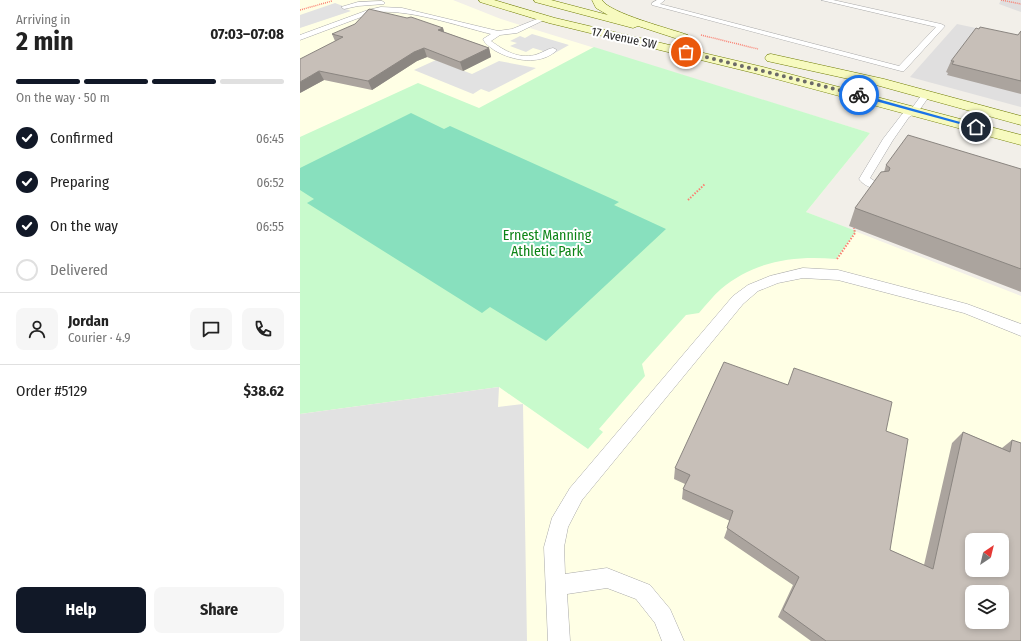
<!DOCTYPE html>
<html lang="en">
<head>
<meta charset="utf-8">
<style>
  body { margin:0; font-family:"Fira Sans Condensed",sans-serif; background:#f6f6f6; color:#222; height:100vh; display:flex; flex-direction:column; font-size:15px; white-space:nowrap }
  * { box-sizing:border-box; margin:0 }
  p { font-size:13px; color:#767676 }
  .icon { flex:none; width:22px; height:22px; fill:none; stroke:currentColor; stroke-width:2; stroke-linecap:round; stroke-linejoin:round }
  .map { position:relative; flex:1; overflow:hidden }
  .panel { display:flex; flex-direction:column; background:#fff; width:300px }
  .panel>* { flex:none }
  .needle { width:26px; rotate:35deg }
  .controls { position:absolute; left:665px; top:533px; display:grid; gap:8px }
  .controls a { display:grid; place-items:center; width:44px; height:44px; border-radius:8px; background:#fff; box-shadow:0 2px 6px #0003; font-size:20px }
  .pin { position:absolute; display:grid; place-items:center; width:34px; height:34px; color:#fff; margin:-17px; border:2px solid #fff; border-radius:50%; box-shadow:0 1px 4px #0007 }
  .courier { position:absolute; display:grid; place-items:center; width:40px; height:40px; margin:-20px; border:3px solid #1a73e8; border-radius:50%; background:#fff; color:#222; box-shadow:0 1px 5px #0007 }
  .summary em { font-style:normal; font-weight:700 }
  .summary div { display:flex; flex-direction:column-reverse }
  .summary { display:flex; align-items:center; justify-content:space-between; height:68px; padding:0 16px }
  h1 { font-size:26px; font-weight:700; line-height:30px }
  .bar { display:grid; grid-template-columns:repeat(4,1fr); gap:6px 4px; align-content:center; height:48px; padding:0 16px }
  .bar i { height:5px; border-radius:3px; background:#e0e0e0 }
  .bar .selected { background:#111827 }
  .bar p { grid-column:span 4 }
  .line { display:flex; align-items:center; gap:10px; padding:0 16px; border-top:1px solid #e0e0e0 }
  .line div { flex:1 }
  .round { display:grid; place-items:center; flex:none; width:42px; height:42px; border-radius:8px; background:#f6f6f6 }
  ol { padding:0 16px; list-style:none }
  li { display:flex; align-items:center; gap:12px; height:44px }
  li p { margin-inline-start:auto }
  li .icon { padding:4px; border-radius:50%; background:#111827; color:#fff; stroke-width:4 }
  li:last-child { color:#767676 }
  li i { width:22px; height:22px; border:2px solid #e0e0e0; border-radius:50% }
  .primary-button { display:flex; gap:8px; margin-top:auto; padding:8px 16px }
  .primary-button a { flex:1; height:46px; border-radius:8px; background:#111827; color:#fff; font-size:16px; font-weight:700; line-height:46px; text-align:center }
  .primary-button a+a { background:#f6f6f6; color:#222 }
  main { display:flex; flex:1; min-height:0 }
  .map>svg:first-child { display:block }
</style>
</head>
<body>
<main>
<section class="panel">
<div class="summary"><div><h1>2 min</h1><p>Arriving in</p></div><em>07:03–07:08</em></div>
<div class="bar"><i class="selected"></i><i class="selected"></i><i class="selected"></i><i></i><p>On the way · 50 m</p></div>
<ol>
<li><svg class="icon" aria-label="check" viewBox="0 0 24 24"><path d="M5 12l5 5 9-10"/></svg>Confirmed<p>06:45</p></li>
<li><svg class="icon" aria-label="check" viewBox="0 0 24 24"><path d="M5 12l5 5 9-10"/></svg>Preparing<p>06:52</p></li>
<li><svg class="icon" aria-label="check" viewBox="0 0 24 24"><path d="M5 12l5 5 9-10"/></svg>On the way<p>06:55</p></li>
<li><i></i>Delivered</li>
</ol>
<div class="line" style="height:72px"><a class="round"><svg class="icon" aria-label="person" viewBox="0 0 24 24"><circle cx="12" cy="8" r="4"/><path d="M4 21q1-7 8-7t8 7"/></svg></a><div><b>Jordan</b><p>Courier · 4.9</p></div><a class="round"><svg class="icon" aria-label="chat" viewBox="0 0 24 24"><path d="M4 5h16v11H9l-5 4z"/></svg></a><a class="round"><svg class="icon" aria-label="phone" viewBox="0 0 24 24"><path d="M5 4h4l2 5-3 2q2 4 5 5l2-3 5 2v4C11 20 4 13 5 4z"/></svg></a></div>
<div class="line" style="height:52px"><div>Order #5129</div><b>$38.62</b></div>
<div class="primary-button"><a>Help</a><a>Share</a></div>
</section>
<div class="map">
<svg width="721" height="641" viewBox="0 0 721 641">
  <rect width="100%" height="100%" fill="#f2efe9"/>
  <path fill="#e0dfdf" d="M701,0H721V12L699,4Z
    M657,24L718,37L721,30V107L610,77Z"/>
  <path fill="#ffffe5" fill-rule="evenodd" d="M0,0H153L201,19L570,133L506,212L721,296V641H0ZM672,540H702V570H672ZM672,592H702V622H672Z"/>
  <path fill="#c8facc" d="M294,47L570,133L506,212L556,231L536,259C495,255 454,261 421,289C413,296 406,305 399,313L386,315L342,364L345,376L299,429L303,432L288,449L199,387L0,414V137L118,83L179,108Z"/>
  <path fill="#88e0be" d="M111,113L144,129L150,126L319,202L314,205L366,229L246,341L190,307L182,313L7,203L14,199L0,190V168Z"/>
  <path fill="#e2e2e2" d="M35,3L48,8L46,9L51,11L0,28V15Z
    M232,34L269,45L253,54L233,48L226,52L210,46L217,43L210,41L220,36L225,38Z
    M136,60L172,74L199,61L236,68L189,92L181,89L173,94L114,70Z
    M199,387L198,407L223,404L227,641H0V414Z"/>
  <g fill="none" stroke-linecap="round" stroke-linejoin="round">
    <defs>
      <path id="lane" d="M357,0H365L360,4L599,66L636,27L521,0H533L641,24L645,26L604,71H601L352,5V3Z
        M82,1L85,3L84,4L58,6L44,9L41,7L58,2Z
        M81,7L102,8L198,31L212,29L242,17L246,19L244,20L217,33L200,35L191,41C205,51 218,59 235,55C242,53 247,49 253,48L257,50C241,66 212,61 194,50C190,47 185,44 183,39L191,34C158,26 104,7 72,13L0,40V35L68,10Z
        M626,92L630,95L618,112L609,117L593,140L570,178L582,186L581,188C573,190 563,185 559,179L583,139L603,113L612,108L623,93Z
        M503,268L538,270L667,304L721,324V336L664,313L538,280L503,278L478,283L458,291L443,304L282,500L268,527L264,547L265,574L307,568L350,585L370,609L384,641H362L355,623L336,599L307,588L267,594L270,641H248L244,547L252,518L270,488L433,296L448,285L470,276Z"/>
      <path id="secondary" d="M179,0H194L255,18L463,67L721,135V145L454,73L249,23L180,2Z
        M234,0H251L308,15L296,8L292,0H302C309,13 371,29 388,35L390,37L388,39L384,41L338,26L333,28L235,2Z
        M471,54L584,79L721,116V125L576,85L467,61L465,58L467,55Z"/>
    </defs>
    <use href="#lane" stroke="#a9a9a9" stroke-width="1"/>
    <use href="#secondary" stroke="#707d05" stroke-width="1"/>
    <path stroke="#fa8072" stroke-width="1.5" stroke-dasharray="1 1" stroke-linecap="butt" d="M701,0L721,4
      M0,10L32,1
      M401,35L458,49"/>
    <path stroke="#fa8072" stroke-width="2" stroke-dasharray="1.5 1.5" stroke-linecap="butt" d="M388,200L405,184
      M537,259L555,233L554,228"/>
    <use href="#lane" fill="#fff" fill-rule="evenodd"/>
    <use href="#secondary" fill="#f7fabf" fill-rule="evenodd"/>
  </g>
  <path fill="#aba49e" d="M143,28L144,32L189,48L191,57L163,71L127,57L117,61L72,90L24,80L0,93L35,41L32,34Z
    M721,31V94L647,75L648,73L646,72L651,61L718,35Z
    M586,165L721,169V292L549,226L555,208L584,172Z
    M586,431L590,550L624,565L652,443L663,432L702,448L712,440L721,641H511L478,617L493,585L424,538L430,521L382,499L383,489L385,484L374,479L375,468Z"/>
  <path fill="#8b8681" d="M143,28L145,36L138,30Z
    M124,48L127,57L117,61L72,90L68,81L114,52Z
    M189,48L191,57L163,71L160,62Z
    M19,71L24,80L0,93V82Z"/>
  <path fill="#c7bfb8" stroke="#8b8681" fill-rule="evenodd" d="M69,9L107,18L111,17L143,28L138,30L189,48L160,62L124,48L114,52L68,81L19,71L0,82V59L43,37L32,34L55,24Z
    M680,27L718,35L721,31V81L652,64L654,61H651L676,28L679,29Z
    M608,135L721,169V269L555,208L581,172L589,171L590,168L586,165Z
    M424,362L488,385L494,368L592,402L586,431L608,439L590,550L633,569L663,432L710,452L712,440L721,443V641H526L483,610L499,577L427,528L433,511L383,489L390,475L375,468ZM672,540H702V570H672ZM672,592H702V622H672Z"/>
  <path fill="#1a73e8" d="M557,94H560L678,127L674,128L557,96Z"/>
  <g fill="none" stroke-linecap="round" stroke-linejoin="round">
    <path stroke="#6b6a68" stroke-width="4" stroke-dasharray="0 7.2" d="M386,52L559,95"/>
  </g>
  <g text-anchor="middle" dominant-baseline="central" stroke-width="4" stroke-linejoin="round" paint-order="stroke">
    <g font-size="12" fill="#222" stroke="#fff">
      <text transform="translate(324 38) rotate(12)">17 Avenue SW</text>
    </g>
    <g font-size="14" fill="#0c8416" stroke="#fff">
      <text x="247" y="235">Ernest Manning<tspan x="247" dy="16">Athletic Park</tspan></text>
    </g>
  </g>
</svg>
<div class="controls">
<a><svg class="needle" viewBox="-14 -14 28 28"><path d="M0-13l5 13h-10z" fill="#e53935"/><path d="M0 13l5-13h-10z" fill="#767676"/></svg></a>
<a><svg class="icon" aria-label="layers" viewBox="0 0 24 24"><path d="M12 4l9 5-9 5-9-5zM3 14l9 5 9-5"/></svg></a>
</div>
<div class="pin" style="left:386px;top:52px;background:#ea580c"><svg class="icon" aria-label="bag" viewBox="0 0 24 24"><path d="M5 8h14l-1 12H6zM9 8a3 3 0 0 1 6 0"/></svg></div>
<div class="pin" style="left:676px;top:127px;background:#1f2937"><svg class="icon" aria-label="home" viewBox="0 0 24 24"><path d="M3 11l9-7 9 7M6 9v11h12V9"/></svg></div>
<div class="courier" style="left:559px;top:95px"><svg class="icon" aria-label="bike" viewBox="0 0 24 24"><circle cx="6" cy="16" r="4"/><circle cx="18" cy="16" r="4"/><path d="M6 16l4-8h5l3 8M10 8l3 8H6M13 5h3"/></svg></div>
</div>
</main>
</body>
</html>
